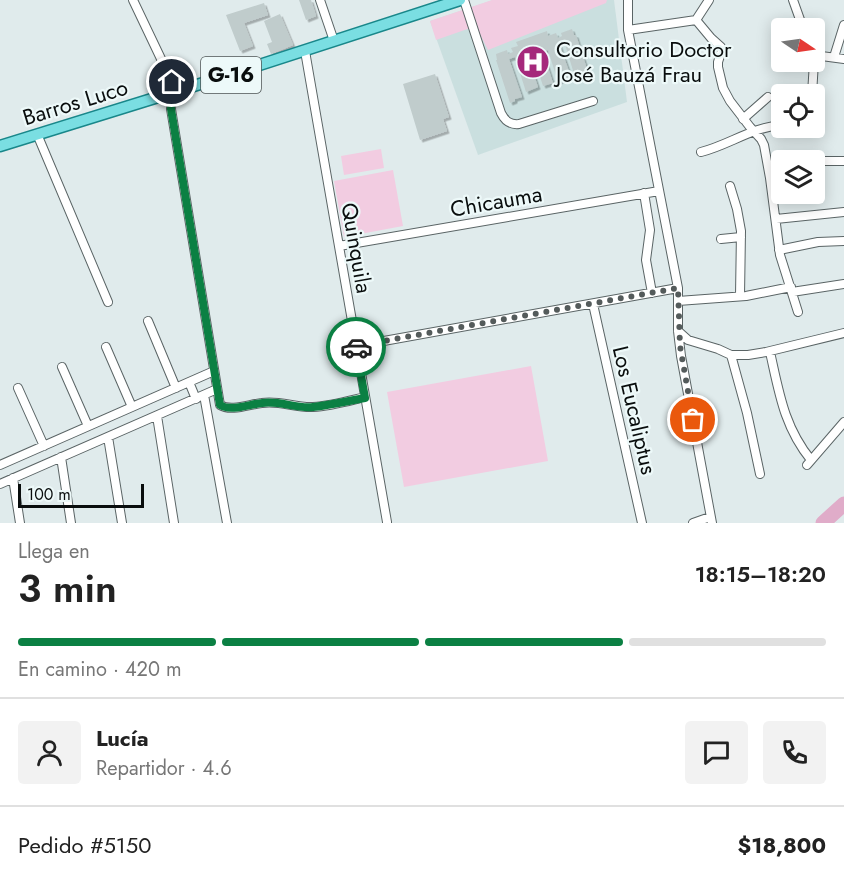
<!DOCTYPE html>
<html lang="es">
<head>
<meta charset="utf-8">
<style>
  body { margin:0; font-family:Jost,sans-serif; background:#f2f2f2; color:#222; height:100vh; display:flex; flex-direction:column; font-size:22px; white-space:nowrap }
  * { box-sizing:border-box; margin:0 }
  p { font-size:20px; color:#767676 }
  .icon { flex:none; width:33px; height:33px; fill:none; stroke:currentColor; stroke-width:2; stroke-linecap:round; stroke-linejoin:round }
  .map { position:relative; height:523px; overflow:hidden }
  .drawer { display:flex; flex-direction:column; background:#fff; flex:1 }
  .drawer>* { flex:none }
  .needle { width:39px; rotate:103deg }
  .fabs { position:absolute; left:771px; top:18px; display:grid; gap:12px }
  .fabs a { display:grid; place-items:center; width:54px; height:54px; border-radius:6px; background:#fff; box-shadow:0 3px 15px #0003; font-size:30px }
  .scale { position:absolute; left:18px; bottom:15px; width:126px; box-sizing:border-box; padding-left:6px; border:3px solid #090d0d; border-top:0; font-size:16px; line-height:21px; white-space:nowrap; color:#090d0d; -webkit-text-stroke:4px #edf9f9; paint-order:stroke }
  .pin { position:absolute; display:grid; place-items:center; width:51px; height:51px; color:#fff; margin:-26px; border:3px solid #fff; border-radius:50%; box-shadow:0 2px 6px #0007 }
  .courier { position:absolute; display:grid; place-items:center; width:60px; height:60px; margin:-30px; border:4px solid #0b8043; border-radius:50%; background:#fff; color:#222; box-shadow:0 2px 8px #0007 }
  .overview em { font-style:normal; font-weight:600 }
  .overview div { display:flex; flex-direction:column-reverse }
  .overview { display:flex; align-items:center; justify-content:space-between; height:102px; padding:0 18px }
  h1 { font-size:39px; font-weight:600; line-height:45px }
  .bar { display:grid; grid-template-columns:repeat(4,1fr); gap:9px 6px; align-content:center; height:72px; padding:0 18px }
  .bar i { height:8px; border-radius:4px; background:#e0e0e0 }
  .bar .on { background:#0b8043 }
  .bar p { grid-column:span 4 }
  .line { display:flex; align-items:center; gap:15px; padding:0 18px; border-top:2px solid #e0e0e0 }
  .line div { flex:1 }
  .round { display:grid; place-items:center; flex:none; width:63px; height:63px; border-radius:6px; background:#f2f2f2 }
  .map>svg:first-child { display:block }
</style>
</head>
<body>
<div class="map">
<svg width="844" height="523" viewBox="0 0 844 523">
  <defs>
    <filter id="shadow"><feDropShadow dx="2.5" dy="2.5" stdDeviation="0" flood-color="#0004"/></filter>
  </defs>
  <rect width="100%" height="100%" fill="#e0ebec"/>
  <path fill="#cadfdf" d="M493,0H614L627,102L478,155L430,21Z"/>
  <path fill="#f2cce1" d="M492,0H607L606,3L488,50L476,26L436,40L430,21Z
    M381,149L384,168L344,175L341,156Z
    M393,170L403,226L344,237L334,181Z
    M531,366L548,461L404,487L387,392Z"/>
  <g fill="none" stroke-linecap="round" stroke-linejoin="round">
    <path stroke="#e0acc9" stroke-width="15" d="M823,523L844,504"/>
  </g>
  <path fill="#c0cccc" filter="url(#shadow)" d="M299,0H311L316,16L306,20Z
    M264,3L268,15L244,23L253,46L240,51L226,15Z
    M280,14L293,45L271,54L267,44L272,42L264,21Z
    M572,29L574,35H576L588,72L575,77L564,41L559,43L571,77L558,82L548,50L543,52L553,83L543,86L533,55L528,57L538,87L526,92L515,57L509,59L522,97L515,99V101L510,103L496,60H497L496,54L507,50L508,54L513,52L511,48L518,46L516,42L547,31L548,36L556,33L558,38L562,36L561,33Z
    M435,74L449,117L443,119L447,131L420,140L403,84Z"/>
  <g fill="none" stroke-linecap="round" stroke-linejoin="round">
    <defs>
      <path id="minor" d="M133,0L173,84L171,109L220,405C231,412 250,404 262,403C279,400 296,408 313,407C331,406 348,401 365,397
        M320,0L334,41
        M464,0L501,113C505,121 510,125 519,124L593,101
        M628,0V30L678,288V331L681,356L712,523
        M793,0L803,28
        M696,20L711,38L721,47L722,50L718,62V67L723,88L730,101L750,127L761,139L764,145L770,178L780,255L798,312
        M628,30L696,20L709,0
        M305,51L387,522
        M814,55L844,59
        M834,57L844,25
        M812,94L814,62
        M743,119L768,97
        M37,134L108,302
        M701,152C729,145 752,127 782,125
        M814,161H844
        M730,186L737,209L741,231L740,296
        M644,193L650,230L646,260L652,293
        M776,219L844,212
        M721,239L741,237
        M339,246L659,191
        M779,250L818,242L844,241
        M792,292L844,284
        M678,301L746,296L791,287
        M593,304L642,523
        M148,321L176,388
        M678,331L688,340L718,349L731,355H748L766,352L844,333
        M356,346L678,288
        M106,347L132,407
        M770,352C779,392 784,427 811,460
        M731,355L747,413L760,474
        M62,367L88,426
        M189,382L196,399
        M18,388L44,446
        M204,395L227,523
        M157,416L174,523
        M108,437L122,523
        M61,457L71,523
        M0,465L214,371
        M807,465L844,422
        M13,478L20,523
        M0,484L217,389
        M693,523L710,517"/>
      <path id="major" d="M0,146L213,80L460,0"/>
    </defs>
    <use href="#minor" stroke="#5a6465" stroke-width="10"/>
    <use href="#major" stroke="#19878a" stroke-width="13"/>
    <use href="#minor" stroke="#fff" stroke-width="8"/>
    <use href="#major" stroke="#7adee2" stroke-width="10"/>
  </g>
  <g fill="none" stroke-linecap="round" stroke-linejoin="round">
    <path stroke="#545b5b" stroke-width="6" stroke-dasharray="0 10.8" d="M356,347V346L678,288L680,346L693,420"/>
    <path stroke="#0b8043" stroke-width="8" d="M172,82L171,109L220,405C231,412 250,404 262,403C279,400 296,409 313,407C331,405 348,401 365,398L356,347"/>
  </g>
  <defs>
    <symbol id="hospital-disc" viewBox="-11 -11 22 22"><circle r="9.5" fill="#a5287b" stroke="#edf9f9"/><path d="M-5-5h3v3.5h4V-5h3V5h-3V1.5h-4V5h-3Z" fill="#fff"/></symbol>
  </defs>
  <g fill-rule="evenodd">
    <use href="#hospital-disc" x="514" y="43" width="38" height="38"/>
  </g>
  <g text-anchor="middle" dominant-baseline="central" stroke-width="4.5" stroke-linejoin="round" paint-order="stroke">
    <rect fill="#edf9f9" stroke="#4d5454" stroke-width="1.5" x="201" y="57" width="60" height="36" rx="4.5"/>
    <g font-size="21" font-weight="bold" fill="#090d0d">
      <text x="231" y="75">G-16</text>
    </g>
    <g font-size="22" fill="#090d0d" stroke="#edf9f9" text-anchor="start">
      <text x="556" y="49">Consultorio Doctor<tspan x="556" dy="25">José Bauzá Frau</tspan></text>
    </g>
    <g font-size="22" fill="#090d0d" stroke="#edf9f9">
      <text transform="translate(75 102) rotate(-17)">Barros Luco</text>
      <text transform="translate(496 201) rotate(-10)">Chicauma</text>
      <text transform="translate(357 248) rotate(80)">Quinquila</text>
      <text transform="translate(635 410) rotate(77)">Los Eucaliptus</text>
    </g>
  </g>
</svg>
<div class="fabs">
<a><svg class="needle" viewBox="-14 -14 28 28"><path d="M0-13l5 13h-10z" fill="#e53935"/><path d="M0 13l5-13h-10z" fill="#767676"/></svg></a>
<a><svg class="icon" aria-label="locate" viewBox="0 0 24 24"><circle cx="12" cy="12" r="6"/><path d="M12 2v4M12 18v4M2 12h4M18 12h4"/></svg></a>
<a><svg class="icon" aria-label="layers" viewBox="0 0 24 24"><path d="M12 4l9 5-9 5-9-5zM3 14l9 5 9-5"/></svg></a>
</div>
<div class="scale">100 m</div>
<div class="pin" style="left:693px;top:420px;background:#ea580c"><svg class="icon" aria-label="bag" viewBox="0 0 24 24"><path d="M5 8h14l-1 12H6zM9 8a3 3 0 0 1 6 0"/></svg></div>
<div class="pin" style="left:172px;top:82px;background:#1f2937"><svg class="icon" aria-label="home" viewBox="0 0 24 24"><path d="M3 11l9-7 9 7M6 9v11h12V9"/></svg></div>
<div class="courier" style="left:356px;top:347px"><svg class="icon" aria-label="car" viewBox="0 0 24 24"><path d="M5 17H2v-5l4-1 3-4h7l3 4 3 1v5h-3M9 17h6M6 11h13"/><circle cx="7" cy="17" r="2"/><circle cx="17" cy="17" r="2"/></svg></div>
</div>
<section class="drawer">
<div class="overview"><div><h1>3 min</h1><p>Llega en</p></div><em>18:15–18:20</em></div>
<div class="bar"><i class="on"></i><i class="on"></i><i class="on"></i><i></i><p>En camino · 420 m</p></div>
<div class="line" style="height:108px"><a class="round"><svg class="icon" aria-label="person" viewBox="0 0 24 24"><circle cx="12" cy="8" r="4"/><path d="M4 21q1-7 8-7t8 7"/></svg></a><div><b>Lucía</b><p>Repartidor · 4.6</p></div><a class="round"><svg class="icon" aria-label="chat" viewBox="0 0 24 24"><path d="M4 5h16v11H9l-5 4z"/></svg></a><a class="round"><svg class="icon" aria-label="phone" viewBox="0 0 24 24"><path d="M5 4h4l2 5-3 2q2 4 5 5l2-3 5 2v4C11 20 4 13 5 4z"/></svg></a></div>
<div class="line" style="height:78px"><div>Pedido #5150</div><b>$18,800</b></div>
</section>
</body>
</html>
